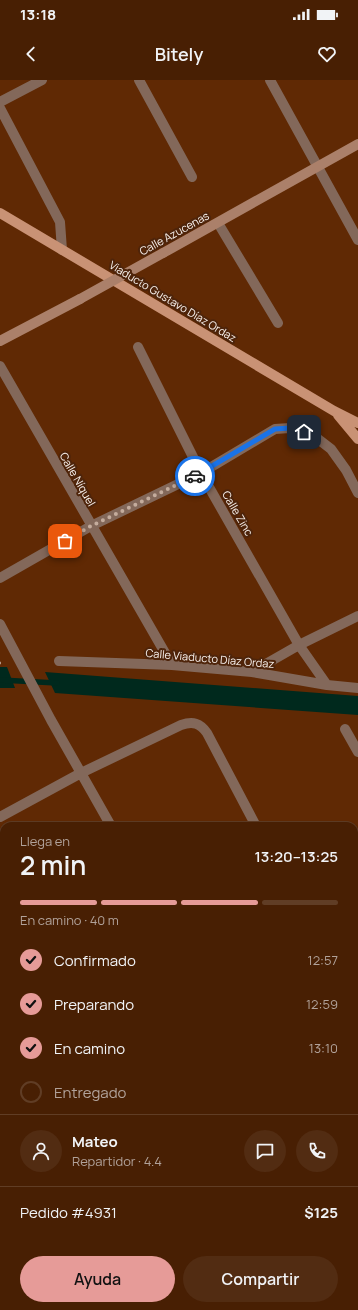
<!DOCTYPE html>
<html lang="es">
<head>
<meta charset="utf-8">
<style>
  body { margin:0; font-family:Manrope,sans-serif; background:#522c12; color:#f1f3f6; height:100vh; display:flex; flex-direction:column; font-size:15px; white-space:nowrap }
  * { box-sizing:border-box; margin:0 }
  p { font-size:13px; color:#b1a29a }
  .icon { flex:none; width:22px; height:22px; fill:none; stroke:currentColor; stroke-width:2; stroke-linecap:round; stroke-linejoin:round }
  .map { position:relative; flex:1; overflow:hidden }
  .panel { position:absolute; left:0px; top:742px; width:358px; height:488px; display:flex; flex-direction:column; background:#481f03; border-radius:12px 12px 0 0; box-shadow:0 1px 3px #0004,0 0 0 1px #603d25 }
  .panel>* { flex:none }
  .pin { position:absolute; display:grid; place-items:center; width:34px; height:34px; color:#fff; margin:-17px; border-radius:8px; box-shadow:0 2px 6px #0006 }
  .courier { position:absolute; display:grid; place-items:center; width:40px; height:40px; margin:-20px; border:3px solid #1a73e8; border-radius:50%; background:#fff; color:#222; box-shadow:0 1px 5px #0007 }
  .headline em { font-style:normal; font-weight:600 }
  .headline div { display:flex; flex-direction:column-reverse }
  .headline { display:flex; align-items:center; justify-content:space-between; height:68px; padding:0 20px }
  h1 { font-size:26px; font-weight:600; line-height:30px }
  .bar { display:grid; grid-template-columns:repeat(4,1fr); gap:6px 4px; align-content:center; height:48px; padding:0 20px }
  .bar i { height:5px; border-radius:3px; background:#603d25 }
  .bar .selected { background:#e69b98 }
  .bar p { grid-column:span 4 }
  .line { display:flex; align-items:center; gap:10px; padding:0 20px; border-top:1px solid #603d25 }
  .line div { flex:1 }
  .round { display:grid; place-items:center; flex:none; width:42px; height:42px; border-radius:21px; background:#522c12 }
  ol { padding:0 20px; list-style:none }
  li { display:flex; align-items:center; gap:12px; height:44px }
  li p { margin-inline-start:auto }
  li .icon { padding:4px; border-radius:50%; background:#e69b98; color:#111; stroke-width:4 }
  li:last-child { color:#b1a29a }
  li i { width:22px; height:22px; border:2px solid #603d25; border-radius:50% }
  .cta { display:flex; gap:8px; margin-top:auto; padding:8px 20px }
  .cta a { flex:1; height:46px; border-radius:24px; background:#e69b98; color:#111; font-size:16px; font-weight:600; line-height:46px; text-align:center }
  .cta a+a { background:#522c12; color:#f1f3f6 }
  .status { display:flex; justify-content:space-between; align-items:center; height:28px; padding:0 20px; background:#481f03; direction:ltr }
  .status svg { height:11px; fill:currentColor }
  header { display:flex; justify-content:space-between; align-items:center; height:52px; padding:0 20px; background:#481f03; font-size:18px; font-weight:600 }
  .map>svg:first-child { display:block }
</style>
</head>
<body>
<div class="status"><b>13:18</b><svg viewBox="0 0 49 12"><path d="M0 12V9h3v3zM5 12V6h3v6zM10 12V3h3v9zM15 12V0h3v12zM26 1h20v11H26zM47 4h2v5h-2z"/></svg></div>
<header><svg class="icon" aria-label="back" viewBox="0 0 24 24"><path d="M15 5l-7 7 7 7"/></svg>Bitely<svg class="icon" aria-label="heart" viewBox="0 0 24 24"><path d="M12 20l-8-8c-3-5 5-10 8-4 3-6 11-1 8 4z"/></svg></header>
<div class="map">
<svg width="358" height="1230" viewBox="0 0 358 1230">
  <rect width="100%" height="100%" fill="#602904"/>
  <path fill="#56562d" d="M0,1116H4V1148L0,1149Z"/>
  <path fill="#00291d" d="M0,587H7L15,608H0Z
    M45,592L358,616V635L55,613Z"/>
  <g fill="none" stroke-linecap="round" stroke-linejoin="round">
    <path stroke="#00291d" stroke-width="5.5" d="M0,600L57,603"/>
    <path stroke="#b39582" stroke-width="2.5" stroke-dasharray="1 3" stroke-linecap="butt" d="M0,583H2
      M64,1230L70,1226"/>
    <path stroke="#83685a" stroke-width="10" d="M139,0L192,97
      M270,0L358,160
      M0,22L42,0
      M0,28L60,142L62,170
      M218,143L278,243
      M138,267L201,393L299,565L327,605
      M0,286L172,585
      M0,498L91,446L201,393L275,349L290,348L304,352L318,359L331,369L346,390L358,413
      M0,544L51,640L111,746
      M59,581L172,585L252,592L327,605L358,608
      M252,592L299,565L358,536
      M345,649L358,672
      M0,737L81,693L181,645C193,641 200,643 207,653L256,746
      M354,779L358,777
      M0,805L4,813
      M354,925L358,932
      M0,977L4,975
      M0,1065L4,1073"/>
    <path stroke="#ab806a" stroke-width="10" d="M163,173L358,64
      M0,261L80,219"/>
    <path stroke="#c99275" stroke-width="10" d="M0,133L334,331L358,343
      M338,335L358,359
      M354,1210L358,1209"/>
    <path stroke="#e4a280" stroke-width="12" d="M354,1019L358,1017
      M354,1067L358,1065
      M0,1172L4,1171
      M0,1221L4,1220"/>
    <path stroke="#ab806a" stroke-width="10" d="M80,219L163,173"/>
  </g>
  <g fill="none" stroke-linecap="round" stroke-linejoin="round">
    <path stroke="#c4ac9d" stroke-width="4" stroke-dasharray="0 7.2" d="M65,461L91,446L195,396"/>
    <path stroke="#1a73e8" stroke-width="5" d="M195,396L275,349L290,348L304,352"/>
  </g>
  <g text-anchor="middle" dominant-baseline="central" stroke-width="4" stroke-linejoin="round" paint-order="stroke">
    <g font-size="11" fill="#faf3ef" stroke="#4e240a">
      <text transform="translate(174 153) rotate(-29)">Calle Azucenas</text>
      <text transform="translate(173 221) rotate(31)">Viaducto Gustavo Díaz Ordaz</text>
      <text transform="translate(78 399) rotate(60)">Calle Níquel</text>
      <text transform="translate(238 433) rotate(60)">Calle Zinc</text>
      <text transform="translate(210 578) rotate(5)">Calle Viaducto Díaz Ordaz</text>
    </g>
  </g>
</svg>
<div class="pin" style="left:65px;top:461px;background:#ea580c"><svg class="icon" aria-label="bag" viewBox="0 0 24 24"><path d="M5 8h14l-1 12H6zM9 8a3 3 0 0 1 6 0"/></svg></div>
<div class="pin" style="left:304px;top:352px;background:#1f2937"><svg class="icon" aria-label="home" viewBox="0 0 24 24"><path d="M3 11l9-7 9 7M6 9v11h12V9"/></svg></div>
<div class="courier" style="left:195px;top:396px"><svg class="icon" aria-label="car" viewBox="0 0 24 24"><path d="M5 17H2v-5l4-1 3-4h7l3 4 3 1v5h-3M9 17h6M6 11h13"/><circle cx="7" cy="17" r="2"/><circle cx="17" cy="17" r="2"/></svg></div>
<section class="panel">
<div class="headline"><div><h1>2 min</h1><p>Llega en</p></div><em>13:20–13:25</em></div>
<div class="bar"><i class="selected"></i><i class="selected"></i><i class="selected"></i><i></i><p>En camino · 40 m</p></div>
<ol>
<li><svg class="icon" aria-label="check" viewBox="0 0 24 24"><path d="M5 12l5 5 9-10"/></svg>Confirmado<p>12:57</p></li>
<li><svg class="icon" aria-label="check" viewBox="0 0 24 24"><path d="M5 12l5 5 9-10"/></svg>Preparando<p>12:59</p></li>
<li><svg class="icon" aria-label="check" viewBox="0 0 24 24"><path d="M5 12l5 5 9-10"/></svg>En camino<p>13:10</p></li>
<li><i></i>Entregado</li>
</ol>
<div class="line" style="height:72px"><a class="round"><svg class="icon" aria-label="person" viewBox="0 0 24 24"><circle cx="12" cy="8" r="4"/><path d="M4 21q1-7 8-7t8 7"/></svg></a><div><b>Mateo</b><p>Repartidor · 4.4</p></div><a class="round"><svg class="icon" aria-label="chat" viewBox="0 0 24 24"><path d="M4 5h16v11H9l-5 4z"/></svg></a><a class="round"><svg class="icon" aria-label="phone" viewBox="0 0 24 24"><path d="M5 4h4l2 5-3 2q2 4 5 5l2-3 5 2v4C11 20 4 13 5 4z"/></svg></a></div>
<div class="line" style="height:52px"><div>Pedido #4931</div><b>$125</b></div>
<div class="cta"><a>Ayuda</a><a>Compartir</a></div>
</section>
</div>
</body>
</html>
